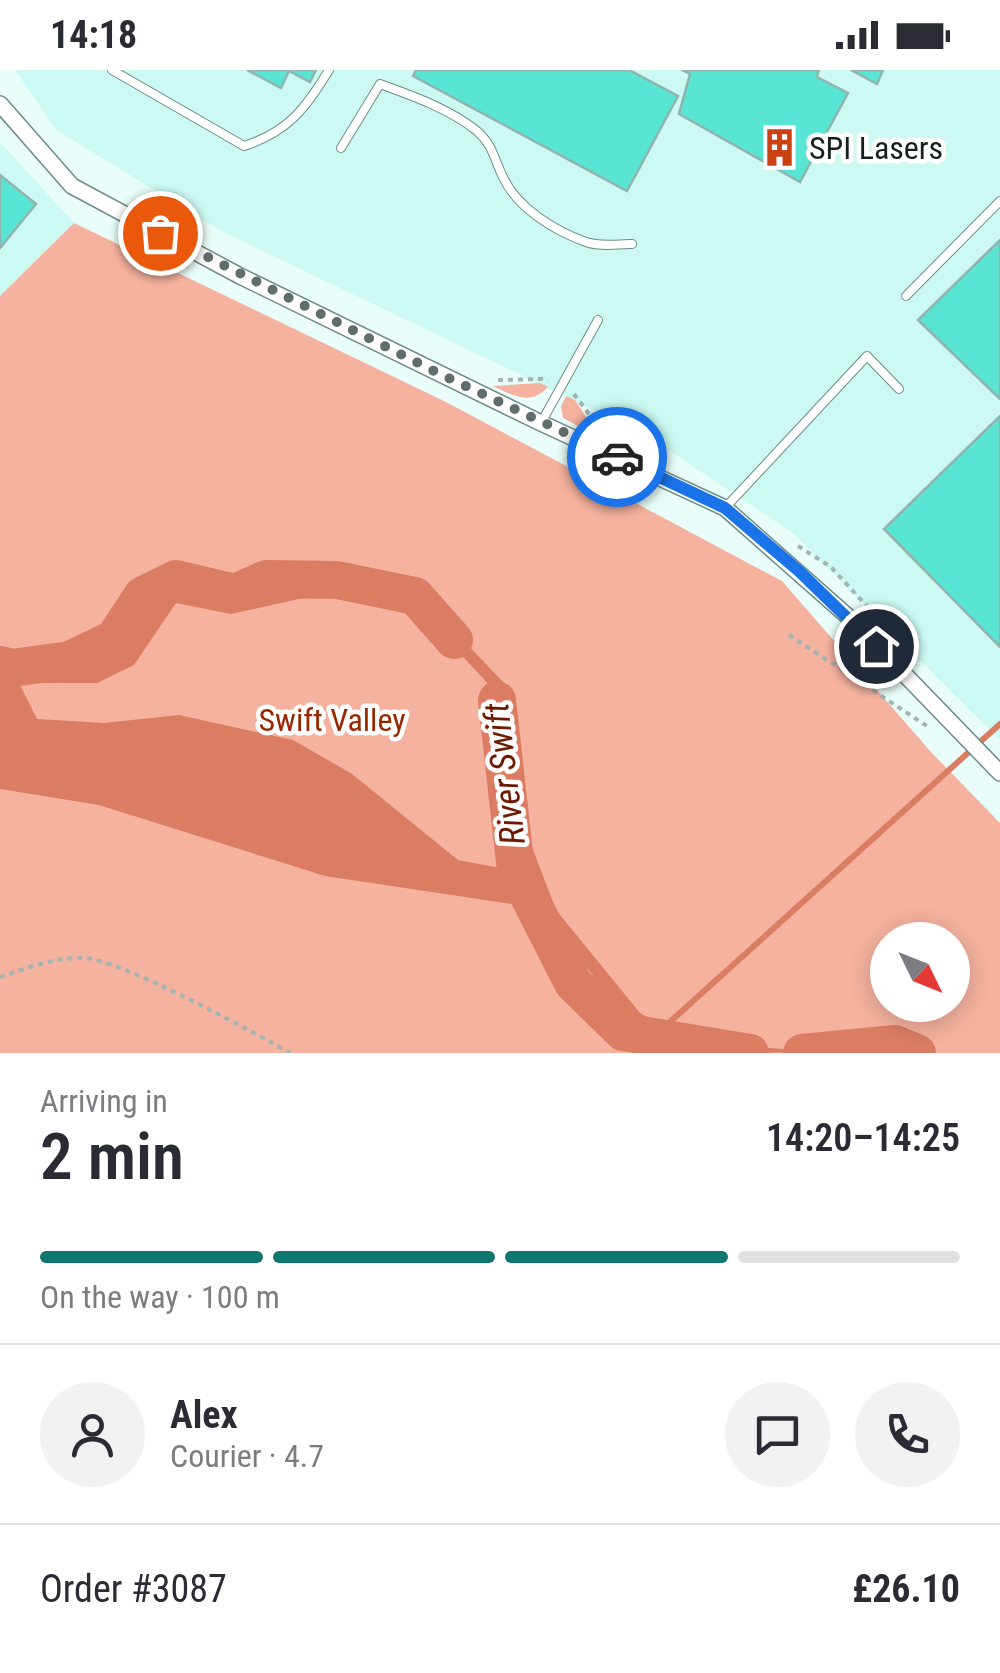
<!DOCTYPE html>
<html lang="en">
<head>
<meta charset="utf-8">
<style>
  body { margin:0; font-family:"Roboto Condensed",sans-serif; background:#f2f2f3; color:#2b2b33; height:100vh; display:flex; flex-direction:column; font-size:38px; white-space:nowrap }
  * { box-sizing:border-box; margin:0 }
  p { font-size:32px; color:#7c7c81 }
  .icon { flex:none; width:55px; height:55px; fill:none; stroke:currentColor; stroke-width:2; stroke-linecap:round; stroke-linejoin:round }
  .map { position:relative; height:983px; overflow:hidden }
  .sheet { display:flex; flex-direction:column; background:#fff; flex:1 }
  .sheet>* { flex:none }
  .needle { width:65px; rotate:133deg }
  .fabs { position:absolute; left:870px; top:852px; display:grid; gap:20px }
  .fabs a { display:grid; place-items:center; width:100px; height:100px; border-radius:50%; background:#fff; box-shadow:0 5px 25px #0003; font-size:50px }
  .pin { position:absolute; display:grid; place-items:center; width:85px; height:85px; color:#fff; margin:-42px; border:5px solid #fff; border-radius:50%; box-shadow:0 2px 10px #0007 }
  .courier { position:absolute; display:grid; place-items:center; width:100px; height:100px; margin:-50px; border:8px solid #1a73e8; border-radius:50%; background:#fff; color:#222; box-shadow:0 2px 12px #0007 }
  .summary em { font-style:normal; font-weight:600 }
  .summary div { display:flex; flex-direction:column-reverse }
  .summary { display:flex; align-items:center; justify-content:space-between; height:170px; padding:0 40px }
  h1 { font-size:65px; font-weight:600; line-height:75px }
  .bar { display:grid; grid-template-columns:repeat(4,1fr); gap:15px 10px; align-content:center; height:120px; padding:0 40px }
  .bar i { height:12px; border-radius:8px; background:#e1e1e2 }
  .bar .active { background:#0f766e }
  .bar p { grid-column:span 4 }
  .line { display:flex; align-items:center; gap:25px; padding:0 40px; border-top:2px solid #e1e1e2 }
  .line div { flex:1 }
  .round { display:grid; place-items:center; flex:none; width:105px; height:105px; border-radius:52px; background:#f2f2f3 }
  .status { display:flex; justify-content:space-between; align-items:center; height:70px; padding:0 50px; background:#fff; direction:ltr }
  .status svg { height:28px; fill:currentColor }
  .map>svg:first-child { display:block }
</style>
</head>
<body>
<div class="status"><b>14:18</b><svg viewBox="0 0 49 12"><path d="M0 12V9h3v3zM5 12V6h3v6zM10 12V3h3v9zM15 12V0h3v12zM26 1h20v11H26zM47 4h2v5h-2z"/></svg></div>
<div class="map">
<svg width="1000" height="983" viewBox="0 0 1000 983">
  <rect width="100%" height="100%" fill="#e9fefa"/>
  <path fill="#ccfaf2" d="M15,0H1000V670L794,464L646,365L221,161L56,60Z
    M0,72L74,153L0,226Z"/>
  <path fill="#f5b29f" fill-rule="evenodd" d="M74,153L446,332L782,511L931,682L1000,753V983H0V226ZM888,870H952V935H888Z
    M540,313L548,317C530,336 514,326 493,316Z
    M566,326L575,330L600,368L563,348L561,336Z"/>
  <path fill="#db7d62" d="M378,514L431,536L503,612L524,756L556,840L640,943L679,964L746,976L832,983L692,982L634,957L547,848L515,758L493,619L424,545L379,525L350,532L321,524L231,544L176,533L134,595L97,613H19L37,649L104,653L179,645L293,670L352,704L458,790L516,801L532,837L325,806L99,735L0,719V595L12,598L16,606C52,603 94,607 123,582C143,564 152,537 174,521L230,529L263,515L357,518Z"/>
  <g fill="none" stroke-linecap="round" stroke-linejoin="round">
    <path stroke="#db7d62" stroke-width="6" d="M651,969L1000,654"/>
    <path stroke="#db7d62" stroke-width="38" d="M0,595L12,598L70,590L114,569L143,525L176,509L235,523L266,509L337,510L415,526L454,570
      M497,630L516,801L573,913L623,962L750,983
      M802,983L895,974L917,983"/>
  </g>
  <path fill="#59e5d4" stroke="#91b3ad" stroke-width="2.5" d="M247,0H316L310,12L289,1L281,18Z
    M416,0H629L678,26L627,121L413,6Z
    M682,0H819L817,7L848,23L800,112L679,44L690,4Z
    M851,0H883L877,14Z
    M0,105L36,134L0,178Z
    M1000,170V329L918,250Z
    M1000,346V577L884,459Z"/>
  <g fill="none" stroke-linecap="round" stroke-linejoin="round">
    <defs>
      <path id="lane" d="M112,0L244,76C288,62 306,38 329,0
        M341,78L380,14C413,26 450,39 477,61C493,75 494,89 503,107C517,138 555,161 586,172C599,177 618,174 632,174
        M906,226L1000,131
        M541,353L598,250
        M725,438L867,286L899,319"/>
      <path id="street" d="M0,34L72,116L240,206L541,353L725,438L853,551L1000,703"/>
    </defs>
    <use href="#lane" stroke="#6c8d88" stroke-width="10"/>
    <use href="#street" stroke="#6c8d88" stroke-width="18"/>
    <path stroke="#a2b4b1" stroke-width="4" stroke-dasharray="5 5" stroke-linecap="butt" d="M498,310L542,309L548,311
      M574,324L601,360
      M798,476L831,497L872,542
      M789,565L927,656
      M0,907C27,898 55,887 84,888C120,889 253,962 290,983"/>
    <use href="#lane" stroke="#fff" stroke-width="8"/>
    <use href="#street" stroke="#fff" stroke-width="15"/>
  </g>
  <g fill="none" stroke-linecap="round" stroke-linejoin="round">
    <path stroke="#5f6e6c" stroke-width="10" stroke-dasharray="0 18" d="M160,163L440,304L617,387"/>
    <path stroke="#1a73e8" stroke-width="12" d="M617,387L725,438L800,502L876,576"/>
  </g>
  <defs>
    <symbol id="building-bare" viewBox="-9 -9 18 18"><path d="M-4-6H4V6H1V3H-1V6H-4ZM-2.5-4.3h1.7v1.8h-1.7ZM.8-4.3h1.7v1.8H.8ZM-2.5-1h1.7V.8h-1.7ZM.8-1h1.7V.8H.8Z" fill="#ca4213" stroke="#fff" stroke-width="2.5" paint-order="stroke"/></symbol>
  </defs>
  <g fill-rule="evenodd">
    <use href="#building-bare" x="752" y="50" width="55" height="55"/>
  </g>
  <g text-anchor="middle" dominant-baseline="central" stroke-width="9" stroke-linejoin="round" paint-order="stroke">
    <g font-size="32" fill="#14211f" stroke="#fff" text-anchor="start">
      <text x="809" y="78">SPI Lasers</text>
    </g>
    <g font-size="32" fill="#982800" stroke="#fff">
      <text x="332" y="650">Swift Valley</text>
    </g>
    <g font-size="35" font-style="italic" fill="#6e1a00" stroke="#fff">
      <text transform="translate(505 704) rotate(-97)">River Swift</text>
    </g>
  </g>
</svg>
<div class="fabs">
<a><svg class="needle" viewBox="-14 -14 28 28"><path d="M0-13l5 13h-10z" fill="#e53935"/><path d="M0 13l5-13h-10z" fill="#7c7c81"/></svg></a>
</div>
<div class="pin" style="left:160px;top:163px;background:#ea580c"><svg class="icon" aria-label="bag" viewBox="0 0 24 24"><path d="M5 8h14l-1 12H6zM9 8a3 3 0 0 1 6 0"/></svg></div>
<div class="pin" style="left:876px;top:576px;background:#1f2937"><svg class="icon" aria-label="home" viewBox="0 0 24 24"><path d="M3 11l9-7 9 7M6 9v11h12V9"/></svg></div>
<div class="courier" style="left:617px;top:387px"><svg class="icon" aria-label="car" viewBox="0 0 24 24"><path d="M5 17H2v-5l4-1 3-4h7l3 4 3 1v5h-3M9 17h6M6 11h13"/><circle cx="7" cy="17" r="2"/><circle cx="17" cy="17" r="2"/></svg></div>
</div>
<section class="sheet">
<div class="summary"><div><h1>2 min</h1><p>Arriving in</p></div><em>14:20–14:25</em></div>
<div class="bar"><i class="active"></i><i class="active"></i><i class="active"></i><i></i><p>On the way · 100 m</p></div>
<div class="line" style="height:180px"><a class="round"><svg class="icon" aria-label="person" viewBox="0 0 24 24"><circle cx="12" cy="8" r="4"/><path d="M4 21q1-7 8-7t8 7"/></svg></a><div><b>Alex</b><p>Courier · 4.7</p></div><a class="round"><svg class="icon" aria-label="chat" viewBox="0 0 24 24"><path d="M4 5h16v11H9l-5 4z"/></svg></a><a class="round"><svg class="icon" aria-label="phone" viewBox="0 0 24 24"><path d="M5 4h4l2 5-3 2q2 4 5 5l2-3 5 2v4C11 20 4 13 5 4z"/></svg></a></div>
<div class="line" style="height:130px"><div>Order #3087</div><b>£26.10</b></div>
</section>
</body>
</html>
